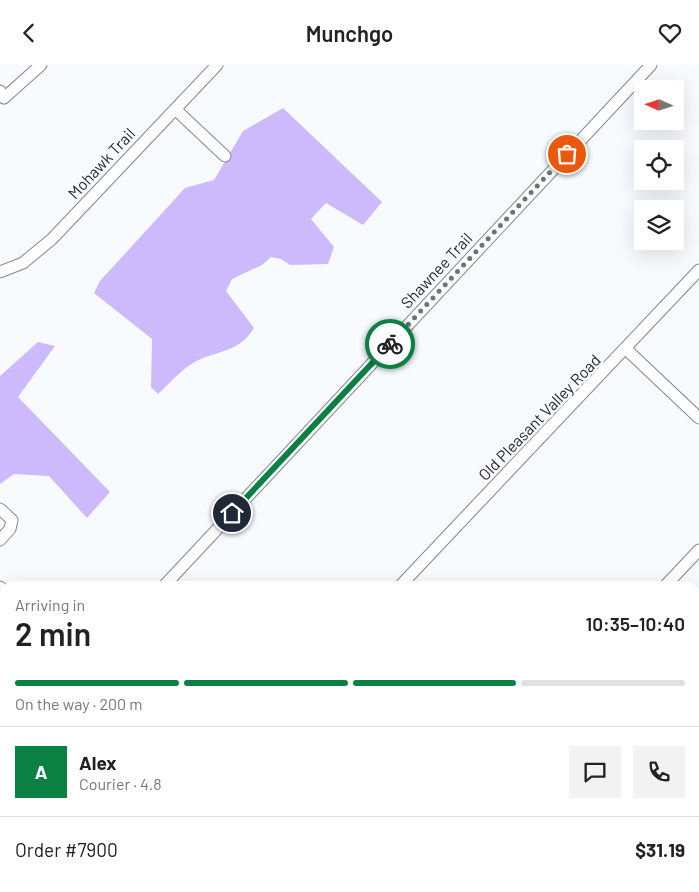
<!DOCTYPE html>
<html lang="en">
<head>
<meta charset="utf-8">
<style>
  body { margin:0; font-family:Barlow,sans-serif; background:#f2f2f2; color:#222; height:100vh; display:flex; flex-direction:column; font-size:19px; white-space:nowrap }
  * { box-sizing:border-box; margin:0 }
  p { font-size:16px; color:#767676 }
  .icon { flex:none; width:28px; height:28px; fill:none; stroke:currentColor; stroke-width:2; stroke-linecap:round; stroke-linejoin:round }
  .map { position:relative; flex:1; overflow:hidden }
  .panel { position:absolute; left:0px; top:516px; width:700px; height:311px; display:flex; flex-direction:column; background:#fff; border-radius:15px 15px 0 0; box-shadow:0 5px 20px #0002 }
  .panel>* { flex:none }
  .needle { width:32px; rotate:273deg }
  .controls { position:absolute; left:634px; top:15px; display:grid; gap:10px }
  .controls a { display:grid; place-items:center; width:50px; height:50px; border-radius:0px; background:#fff; box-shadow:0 5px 20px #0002; font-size:25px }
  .pin { position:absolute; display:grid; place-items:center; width:42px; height:42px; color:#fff; margin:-21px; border:2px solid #fff; border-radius:50%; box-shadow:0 1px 5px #0007 }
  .courier { position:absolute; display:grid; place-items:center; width:50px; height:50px; margin:-25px; border:4px solid #0b8043; border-radius:50%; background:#fff; color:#222; box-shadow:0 1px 6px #0007 }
  .overview em { font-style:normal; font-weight:600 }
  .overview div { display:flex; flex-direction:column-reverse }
  .overview { display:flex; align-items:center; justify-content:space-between; height:85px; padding:0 15px }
  h1 { font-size:32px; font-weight:600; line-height:38px }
  .bar { display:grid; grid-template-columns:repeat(4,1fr); gap:8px 5px; align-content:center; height:60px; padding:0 15px }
  .bar i { height:6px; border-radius:4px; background:#e0e0e0 }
  .bar .active { background:#0b8043 }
  .bar p { grid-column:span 4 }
  .line { display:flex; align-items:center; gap:12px; padding:0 15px; border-top:1px solid #e0e0e0 }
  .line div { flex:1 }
  .round { display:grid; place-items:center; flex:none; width:52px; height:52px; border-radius:0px; background:#f2f2f2 }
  header { display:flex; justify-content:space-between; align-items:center; height:65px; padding:0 15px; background:#fff; font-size:22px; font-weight:600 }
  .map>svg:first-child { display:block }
</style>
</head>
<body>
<header><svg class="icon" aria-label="back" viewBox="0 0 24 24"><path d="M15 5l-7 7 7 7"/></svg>Munchgo<svg class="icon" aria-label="heart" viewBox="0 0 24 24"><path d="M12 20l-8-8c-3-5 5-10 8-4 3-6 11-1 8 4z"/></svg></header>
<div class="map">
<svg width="699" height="827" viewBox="0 0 699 827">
  <rect width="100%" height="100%" fill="#f7fbfe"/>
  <path fill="#ccbafc" d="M283,43L382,137L363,160L326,138L311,154L334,182L328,199L290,200L281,194L271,192L262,200L232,214L226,226L254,263C238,289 218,284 193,298C180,306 169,319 158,329L151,322L152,274L94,228L100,216L185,123L214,115L243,66Z
    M38,277L55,281L18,332L110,427L87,453L49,411L14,409L0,419V311Z
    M695,636L699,640V751L695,755Z
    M0,688L5,694V822L23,823L25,827H0Z
    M80,822L95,823L103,827H76Z
    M117,823H143L146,827H105Z"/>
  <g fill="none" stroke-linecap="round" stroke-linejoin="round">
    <defs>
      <path id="minor" d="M0,26L4,33L41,0
        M175,44L225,91
        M0,207L23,198L52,174L217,0
        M626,284L699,353
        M0,444L12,455L10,464L0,475
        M164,521L651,0
        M400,521L699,205
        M665,521L699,485
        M0,522L5,527
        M695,540L699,535
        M0,562L5,557
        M695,595L699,599
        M310,822L315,827
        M500,822L505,827
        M337,827L341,822
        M375,827L379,822
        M480,827L484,822
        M698,827L699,826"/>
      <path id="major" d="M0,569L5,574
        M265,822L270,827"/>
    </defs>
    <use href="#minor" stroke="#82878b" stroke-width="13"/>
    <use href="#major" stroke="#82878b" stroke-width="17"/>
    <use href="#minor" stroke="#fff" stroke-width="11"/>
    <use href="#major" stroke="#fff" stroke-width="15"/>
  </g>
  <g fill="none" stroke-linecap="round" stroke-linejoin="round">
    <path stroke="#707274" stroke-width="5" stroke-dasharray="0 9" d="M390,279L567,89"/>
    <path stroke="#0b8043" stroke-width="6" d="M232,448L390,279"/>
  </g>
  <g text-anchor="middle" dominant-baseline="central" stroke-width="5" stroke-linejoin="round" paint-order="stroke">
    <g font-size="16" fill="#27292a" stroke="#f7fbfe">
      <text transform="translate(101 98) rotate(-47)">Mohawk Trail</text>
      <text transform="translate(436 205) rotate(-47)">Shawnee Trail</text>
      <text transform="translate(539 352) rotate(-46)">Old Pleasant Valley Road</text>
    </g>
  </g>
</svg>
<div class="controls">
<a><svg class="needle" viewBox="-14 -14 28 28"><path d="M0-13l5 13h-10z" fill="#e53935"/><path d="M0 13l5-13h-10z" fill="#767676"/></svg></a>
<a><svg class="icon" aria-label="locate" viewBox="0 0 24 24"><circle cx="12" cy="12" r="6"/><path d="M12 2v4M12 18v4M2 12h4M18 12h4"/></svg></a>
<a><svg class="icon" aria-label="layers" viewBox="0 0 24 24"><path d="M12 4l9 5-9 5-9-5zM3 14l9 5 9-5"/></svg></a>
</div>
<div class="pin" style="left:567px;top:89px;background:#ea580c"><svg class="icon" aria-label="bag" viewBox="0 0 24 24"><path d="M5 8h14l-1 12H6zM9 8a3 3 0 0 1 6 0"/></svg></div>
<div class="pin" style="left:232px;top:448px;background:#1f2937"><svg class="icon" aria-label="home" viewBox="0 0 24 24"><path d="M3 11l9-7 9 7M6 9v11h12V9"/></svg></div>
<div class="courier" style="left:390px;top:279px"><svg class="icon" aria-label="bike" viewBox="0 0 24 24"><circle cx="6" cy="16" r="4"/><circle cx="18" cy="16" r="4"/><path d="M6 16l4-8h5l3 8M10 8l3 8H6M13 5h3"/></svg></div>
<section class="panel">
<div class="overview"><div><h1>2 min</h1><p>Arriving in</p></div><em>10:35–10:40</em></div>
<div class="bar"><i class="active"></i><i class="active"></i><i class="active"></i><i></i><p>On the way · 200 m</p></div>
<div class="line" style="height:90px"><b class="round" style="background:#0b8043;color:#fff">A</b><div><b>Alex</b><p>Courier · 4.8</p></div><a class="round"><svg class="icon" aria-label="chat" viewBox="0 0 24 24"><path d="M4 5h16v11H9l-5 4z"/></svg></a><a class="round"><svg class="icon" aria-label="phone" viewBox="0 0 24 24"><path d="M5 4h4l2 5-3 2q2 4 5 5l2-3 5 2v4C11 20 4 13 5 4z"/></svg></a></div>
<div class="line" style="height:65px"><div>Order #7900</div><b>$31.19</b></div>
</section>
</div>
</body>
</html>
